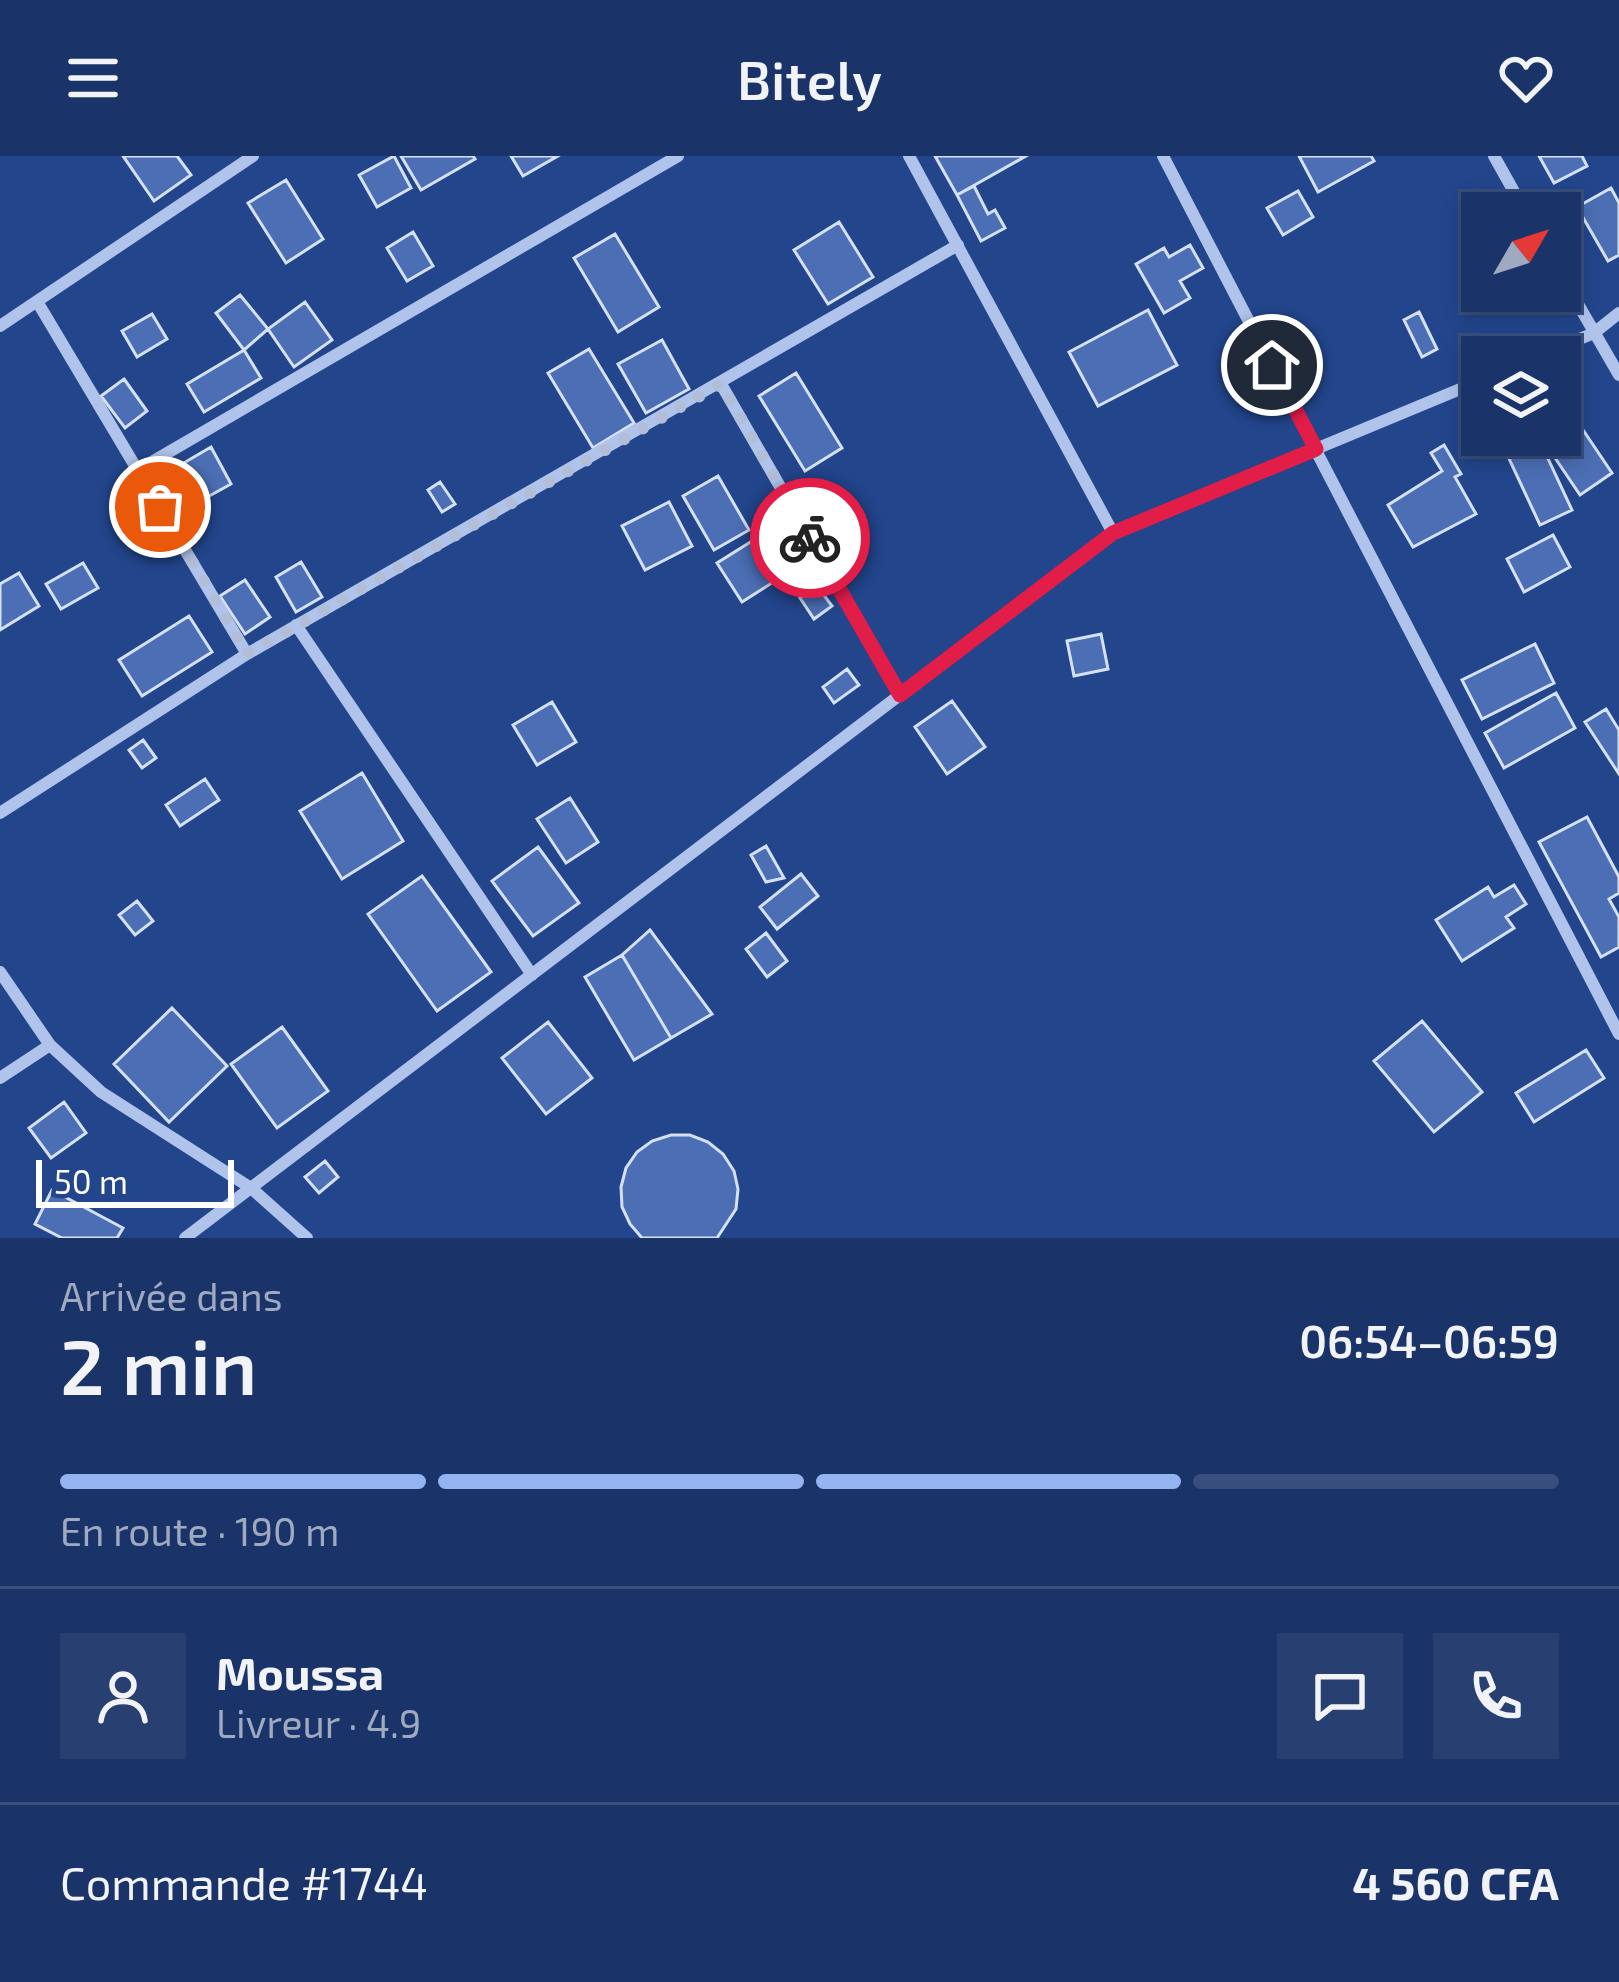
<!DOCTYPE html>
<html lang="fr">
<head>
<meta charset="utf-8">
<style>
  body { margin:0; font-family:"Exo 2",sans-serif; background:#273f71; color:#f1f3f6; height:100vh; display:flex; flex-direction:column; font-size:45px; white-space:nowrap }
  * { box-sizing:border-box; margin:0 }
  p { font-size:39px; color:#9faac0 }
  .icon { flex:none; width:66px; height:66px; fill:none; stroke:currentColor; stroke-width:2; stroke-linecap:round; stroke-linejoin:round }
  .map { position:relative; height:1082px; overflow:hidden }
  .sheet { display:flex; flex-direction:column; background:#1a3469; flex:1 }
  .sheet>* { flex:none }
  .needle { width:78px; rotate:51deg }
  .tools { position:absolute; left:1461px; top:36px; display:grid; gap:24px }
  .tools a { display:grid; place-items:center; width:120px; height:120px; border-radius:0px; background:#1a3469; box-shadow:0 6px 18px #0003,0 0 0 3px #384f7d; font-size:60px }
  .scale { position:absolute; left:36px; bottom:30px; width:198px; box-sizing:border-box; padding-left:12px; border:6px solid #fff; border-top:0; font-size:33px; line-height:42px; white-space:nowrap; color:#fff; -webkit-text-stroke:9px #22458c; paint-order:stroke }
  .pin { position:absolute; display:grid; place-items:center; width:102px; height:102px; color:#fff; margin:-51px; border:6px solid #fff; border-radius:50%; box-shadow:0 3px 12px #0007 }
  .courier { position:absolute; display:grid; place-items:center; width:120px; height:120px; margin:-60px; border:9px solid #e11d48; border-radius:50%; background:#fff; color:#222; box-shadow:0 3px 15px #0007 }
  .head em { font-style:normal; font-weight:600 }
  .head div { display:flex; flex-direction:column-reverse }
  .head { display:flex; align-items:center; justify-content:space-between; height:204px; padding:0 60px }
  h1 { font-size:78px; font-weight:600; line-height:90px }
  .bar { display:grid; grid-template-columns:repeat(4,1fr); gap:18px 12px; align-content:center; height:144px; padding:0 60px }
  .bar i { height:15px; border-radius:9px; background:#384f7d }
  .bar .active { background:#95b2f1 }
  .bar p { grid-column:span 4 }
  .line { display:flex; align-items:center; gap:30px; padding:0 60px; border-top:3px solid #384f7d }
  .line div { flex:1 }
  .round { display:grid; place-items:center; flex:none; width:126px; height:126px; border-radius:0px; background:#273f71 }
  header { display:flex; justify-content:space-between; align-items:center; height:156px; padding:0 60px; background:#1a3469; font-size:54px; font-weight:600 }
  .map>svg:first-child { display:block }
</style>
</head>
<body>
<header><svg class="icon" aria-label="menu" viewBox="0 0 24 24"><path d="M4 6h16M4 12h16M4 18h16"/></svg>Bitely<svg class="icon" aria-label="heart" viewBox="0 0 24 24"><path d="M12 20l-8-8c-3-5 5-10 8-4 3-6 11-1 8 4z"/></svg></header>
<div class="map">
<svg width="1619" height="1082" viewBox="0 0 1619 1082">
  <rect width="100%" height="100%" fill="#22458c"/>
  <path fill="#4b6eb4" stroke="#d5e1f8" stroke-width="3" d="M123,0H177L191,19L154,45Z
    M394,0L411,32L377,51L359,19Z
    M401,0H473L475,3L421,34Z
    M511,0H558L523,20Z
    M935,0H1026L957,39Z
    M1299,0H1371L1374,5L1318,36Z
    M1539,0H1582L1587,10L1554,27Z
    M286,24L323,83L286,107L248,47Z
    M974,30L988,58L995,54L1005,72L981,85L957,39Z
    M1611,32L1619,47V99L1608,105L1577,51Z
    M1298,35L1313,61L1283,79L1267,52Z
    M839,66L873,121L828,148L794,94Z
    M413,76L433,110L407,125L387,92Z
    M615,78L659,151L618,176L574,102Z
    M1190,89L1203,112L1180,125L1190,142L1164,157L1136,108L1164,92L1169,101Z
    M240,139L268,173L244,194L216,157Z
    M305,146L332,184L294,211L268,173Z
    M1148,154L1177,209L1098,250L1069,196Z
    M1419,156L1437,193L1422,201L1404,164Z
    M152,158L167,183L137,201L122,175Z
    M662,184L689,233L646,257L618,208Z
    M589,193L634,267L593,292L548,217Z
    M244,194L261,222L204,256L187,228Z
    M796,217L842,292L805,315L759,240Z
    M124,223L147,255L125,272L101,240Z
    M1573,259L1612,317L1580,339L1541,281L1560,279V268Z
    M1532,279H1537L1572,354L1540,369L1504,292Z
    M1444,289L1461,318L1455,321L1476,358L1413,391L1388,349L1442,315L1431,297Z
    M211,291L231,328L202,344L182,308Z
    M718,320L749,374L714,394L683,340Z
    M440,326L455,348L442,356L428,334Z
    M669,346L692,390L645,414L622,370Z
    M784,365L808,404L742,446L717,407Z
    M1553,379L1570,411L1524,436L1507,403Z
    M301,406L322,441L296,456L276,421Z
    M83,407L98,432L61,453L46,428Z
    M19,417L39,450L0,474V428Z
    M245,424L270,461L245,478L220,440Z
    M817,430L832,450L814,463L800,442Z
    M189,460L212,496L142,540L119,504Z
    M1101,478L1108,513L1074,520L1067,485Z
    M1535,488L1554,527L1482,563L1462,524Z
    M847,513L859,529L834,547L823,531Z
    M1556,537L1575,572L1504,612L1485,577Z
    M952,545L985,591L947,618L915,571Z
    M552,546L576,586L537,609L513,569Z
    M1606,553L1619,574V618L1585,566Z
    M143,584L156,602L142,612L129,594Z
    M362,617L403,685L342,723L300,655Z
    M205,623L219,644L180,670L166,649Z
    M570,642L598,686L566,707L537,663Z
    M1587,661L1619,721V737L1609,743L1619,761V791L1601,801L1539,686Z
    M766,690L784,722L766,726L751,699Z
    M538,691L579,747L533,780L492,725Z
    M801,718L818,740L777,773L760,751Z
    M422,720L491,816L437,855L368,758Z
    M1514,729L1526,748L1506,761L1514,772L1462,805L1436,764L1488,731L1494,741Z
    M137,745L153,765L135,779L119,759Z
    M650,774L712,858L671,882L622,799Z
    M766,777L787,805L767,821L746,793Z
    M622,799L671,882L634,904L585,821Z
    M172,852L227,910L169,966L114,908Z
    M1422,865L1482,936L1434,976L1374,905Z
    M548,866L592,922L546,958L502,902Z
    M282,871L328,935L277,972L231,908Z
    M1586,894L1604,922L1534,966L1516,937Z
    M64,946L86,977L51,1002L29,972Z
    M671,979H690L708,986L723,998L734,1015L738,1033L736,1053L717,1082H642L630,1068L622,1051L621,1031L626,1012L637,996L652,985Z
    M325,1005L338,1021L319,1037L305,1021Z
    M52,1034L123,1072L117,1082H62L35,1068Z"/>
  <g fill="none" stroke-linecap="round" stroke-linejoin="round">
    <path stroke="#b0c4eb" stroke-width="12" d="M909,0L1113,377
      M1163,0L1619,878
      M1494,0L1526,57
      M1560,117L1619,219
      M38,147L247,498
      M0,170L253,0
      M1536,201L1594,177L1619,157
      M721,228L900,539
      M138,314L678,0
      M296,469L532,819
      M0,657L247,498L958,89
      M0,816L50,889L101,936L251,1032L307,1082
      M0,922L50,889
      M185,1082L1113,377L1482,224"/>
  </g>
  <g fill="none" stroke-linecap="round" stroke-linejoin="round">
    <path stroke="#b2bed7" stroke-width="12" stroke-dasharray="0 21.6" d="M160,351L247,498L721,228L810,382"/>
    <path stroke="#e11d48" stroke-width="15" d="M810,382L900,539L1113,377L1316,293L1272,209"/>
  </g>
</svg>
<div class="tools">
<a><svg class="needle" viewBox="-14 -14 28 28"><path d="M0-13l5 13h-10z" fill="#e53935"/><path d="M0 13l5-13h-10z" fill="#9faac0"/></svg></a>
<a><svg class="icon" aria-label="layers" viewBox="0 0 24 24"><path d="M12 4l9 5-9 5-9-5zM3 14l9 5 9-5"/></svg></a>
</div>
<div class="scale">50 m</div>
<div class="pin" style="left:160px;top:351px;background:#ea580c"><svg class="icon" aria-label="bag" viewBox="0 0 24 24"><path d="M5 8h14l-1 12H6zM9 8a3 3 0 0 1 6 0"/></svg></div>
<div class="pin" style="left:1272px;top:209px;background:#1f2937"><svg class="icon" aria-label="home" viewBox="0 0 24 24"><path d="M3 11l9-7 9 7M6 9v11h12V9"/></svg></div>
<div class="courier" style="left:810px;top:382px"><svg class="icon" aria-label="bike" viewBox="0 0 24 24"><circle cx="6" cy="16" r="4"/><circle cx="18" cy="16" r="4"/><path d="M6 16l4-8h5l3 8M10 8l3 8H6M13 5h3"/></svg></div>
</div>
<section class="sheet">
<div class="head"><div><h1>2 min</h1><p>Arrivée dans</p></div><em>06:54–06:59</em></div>
<div class="bar"><i class="active"></i><i class="active"></i><i class="active"></i><i></i><p>En route · 190 m</p></div>
<div class="line" style="height:216px"><a class="round"><svg class="icon" aria-label="person" viewBox="0 0 24 24"><circle cx="12" cy="8" r="4"/><path d="M4 21q1-7 8-7t8 7"/></svg></a><div><b>Moussa</b><p>Livreur · 4.9</p></div><a class="round"><svg class="icon" aria-label="chat" viewBox="0 0 24 24"><path d="M4 5h16v11H9l-5 4z"/></svg></a><a class="round"><svg class="icon" aria-label="phone" viewBox="0 0 24 24"><path d="M5 4h4l2 5-3 2q2 4 5 5l2-3 5 2v4C11 20 4 13 5 4z"/></svg></a></div>
<div class="line" style="height:156px"><div>Commande #1744</div><b>4 560 CFA</b></div>
</section>
</body>
</html>
